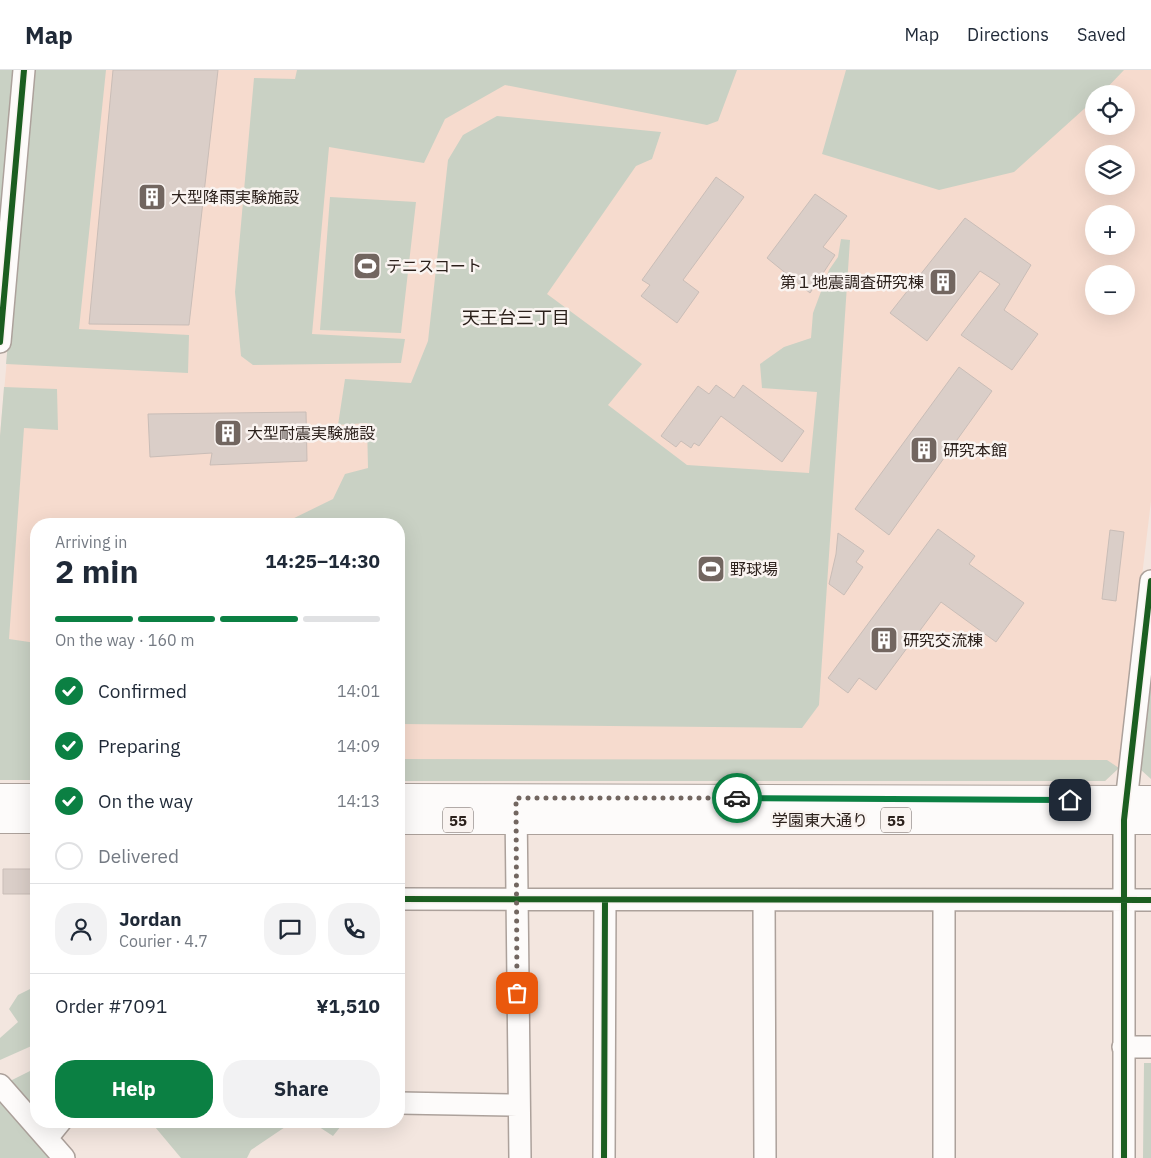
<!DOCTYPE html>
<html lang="en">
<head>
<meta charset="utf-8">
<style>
  body { margin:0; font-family:"IBM Plex Sans","Noto Sans JP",sans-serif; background:#f2f2f3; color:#1f2937; height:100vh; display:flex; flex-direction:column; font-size:19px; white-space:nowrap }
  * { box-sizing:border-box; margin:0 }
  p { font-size:16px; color:#747a83 }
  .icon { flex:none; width:28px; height:28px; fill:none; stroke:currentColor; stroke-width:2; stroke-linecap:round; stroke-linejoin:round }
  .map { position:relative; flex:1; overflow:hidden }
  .sheet { position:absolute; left:30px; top:448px; width:375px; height:610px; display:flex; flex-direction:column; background:#fff; border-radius:20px; box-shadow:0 5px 20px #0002 }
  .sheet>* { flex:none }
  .buttons { position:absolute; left:1085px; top:15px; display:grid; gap:10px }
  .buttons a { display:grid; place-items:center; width:50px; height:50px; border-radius:50%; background:#fff; box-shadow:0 5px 20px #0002; font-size:25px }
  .pin { position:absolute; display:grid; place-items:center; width:42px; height:42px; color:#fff; margin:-21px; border-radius:10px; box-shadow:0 2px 8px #0006 }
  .courier { position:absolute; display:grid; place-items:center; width:50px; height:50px; margin:-25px; border:4px solid #0b8043; border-radius:50%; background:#fff; color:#222; box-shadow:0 1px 6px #0007 }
  .summary em { font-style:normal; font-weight:800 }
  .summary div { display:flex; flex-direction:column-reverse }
  .summary { display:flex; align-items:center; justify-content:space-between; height:85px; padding:0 25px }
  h1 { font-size:32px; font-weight:800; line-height:38px }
  .bar { display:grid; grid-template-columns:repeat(4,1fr); gap:8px 5px; align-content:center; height:60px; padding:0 25px }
  .bar i { height:6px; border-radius:4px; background:#e0e1e3 }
  .bar .on { background:#0b8043 }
  .bar p { grid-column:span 4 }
  .line { display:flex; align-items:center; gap:12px; padding:0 25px; border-top:1px solid #e0e1e3 }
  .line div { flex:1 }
  .round { display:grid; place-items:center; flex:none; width:52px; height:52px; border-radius:20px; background:#f2f2f3 }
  ol { padding:0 25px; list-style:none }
  li { display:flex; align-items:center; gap:15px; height:55px }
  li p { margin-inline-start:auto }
  li .icon { padding:5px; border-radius:50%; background:#0b8043; color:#fff; stroke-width:4 }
  li:last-child { color:#747a83 }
  li i { width:28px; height:28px; border:2px solid #e0e1e3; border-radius:50% }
  .action { display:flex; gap:10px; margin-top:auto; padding:10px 25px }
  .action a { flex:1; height:58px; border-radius:20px; background:#0b8043; color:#fff; font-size:20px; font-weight:800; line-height:58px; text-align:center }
  .action a+a { background:#f2f2f3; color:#1f2937 }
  header { display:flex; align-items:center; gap:30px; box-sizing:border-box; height:70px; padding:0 25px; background:#fff; border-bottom:1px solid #e0e1e3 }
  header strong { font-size:24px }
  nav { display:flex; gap:28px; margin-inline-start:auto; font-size:18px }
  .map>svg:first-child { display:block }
</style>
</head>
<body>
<header>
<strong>Map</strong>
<nav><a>Map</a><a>Directions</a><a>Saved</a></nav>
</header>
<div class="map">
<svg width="1151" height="1088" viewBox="0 0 1151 1088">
  <rect width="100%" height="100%" fill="#f3e6df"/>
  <path fill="#f6dbce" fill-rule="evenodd" d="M33,0H1151V431L1119,698L1105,711H399V454H36V710H0V366ZM1094,24H1126V56H1094ZM1094,84H1126V116H1094ZM1094,144H1126V176H1094ZM1094,204H1126V236H1094Z"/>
  <path fill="#c9d1c4" d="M0,0H16L0,175Z
    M33,0H106L79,259L189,265L188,303L6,294Z
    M297,0H737L718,51L707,55L505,15L445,49L424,93L329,77L312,264L405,269L401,293L253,295L241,286L235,222L254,8L295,9Z
    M846,0H1124L1101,24H1094V30L1014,102L939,120L822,84Z
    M497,46L661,62L652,89L636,96L547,224L642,294L608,335L687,395L809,403L817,322L762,318L760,294L784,277L811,268L813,243L829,200L838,187L841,169L850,170L819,635L802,658L399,654V454H282L333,429L345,404L368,398L367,353L338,355L345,309L411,313L428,271L448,90L463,65Z
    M330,127L416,132L401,263L320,260Z
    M4,317L57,319L58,360L24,358L9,569L36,573V710H0V366Z
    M1151,611V709L1141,700Z
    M399,689L1107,690L1119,698L1105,711H399Z
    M36,916V974L0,990V968L18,952L9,939L18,925Z
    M1144,993H1151V1088H1143Z
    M36,998V1044L10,1011Z
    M0,1025L57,1088H0Z
    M150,1051H294L251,1080L247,1088H181Z
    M310,1051H345L333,1066Z"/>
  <path fill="#dacec8" stroke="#c9bdb7" d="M113,0H218L189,255L89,254Z
    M716,107L744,127L683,210L699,222L677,253L641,226L650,215L642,210Z
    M815,124L847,146L823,177L835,185L810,223L767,188Z
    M965,148L1031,195L1004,240L1038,264L1012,300L961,265L1000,214L980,201L927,271L890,243Z
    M959,297L992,321L889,465L855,439Z
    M716,315L734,328L743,315L804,361L782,392L721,346L699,376L694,373L691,378L681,371L676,377L661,366L698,316L709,324Z
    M306,342L307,391L210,395L212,383L150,387L148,344Z
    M938,459L975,486L969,494L1024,533L996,572L941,532L876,620L859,608L848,623L828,608Z
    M1110,460L1124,462L1116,531L1102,529Z
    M838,463L864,481L856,492L863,497L844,525L829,514L836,484Z
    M3,799H34V824H3Z"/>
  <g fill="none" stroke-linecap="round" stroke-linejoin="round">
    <defs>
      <path id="minor" d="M0,272L24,0
        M516,736L520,1088
        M399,829L1151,830
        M764,830L765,1088
        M1123,977H1151
        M0,1015L64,1088
        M399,1033L517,1035
        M48,1067L61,1051
        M604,1088L605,830
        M944,1088V830
        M1124,1088V750L1151,511"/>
      <path id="major" d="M0,728H36
        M399,728L1151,730
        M0,749H36
        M399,750H1151"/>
    </defs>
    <use href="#minor" stroke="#aca19b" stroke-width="24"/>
    <use href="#major" stroke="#aca19b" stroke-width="30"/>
    <use href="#minor" stroke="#fdfbfa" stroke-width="21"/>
    <use href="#major" stroke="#fdfbfa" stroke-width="28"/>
    <defs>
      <path id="cycleway" d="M0,272L24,0
        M399,829L1151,830
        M604,1088L605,830
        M1124,1088V750L1151,511"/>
    </defs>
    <use href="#cycleway" stroke="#faf4f1" stroke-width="9"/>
    <use href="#cycleway" stroke="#1b5e20" stroke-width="6"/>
  </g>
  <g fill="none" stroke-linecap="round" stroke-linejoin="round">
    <path stroke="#726660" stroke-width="5" stroke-dasharray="0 9" d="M517,923L516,728H737"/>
    <path stroke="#0b8043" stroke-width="6" d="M737,728L1070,730"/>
  </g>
  <defs>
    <symbol id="building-square" viewBox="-11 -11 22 22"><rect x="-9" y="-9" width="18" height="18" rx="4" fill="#726660" stroke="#faf4f1"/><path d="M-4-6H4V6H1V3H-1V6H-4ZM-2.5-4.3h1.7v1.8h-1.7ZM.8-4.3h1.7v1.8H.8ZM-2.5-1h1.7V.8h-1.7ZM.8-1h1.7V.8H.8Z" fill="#fff"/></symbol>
    <symbol id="stadium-square" viewBox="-11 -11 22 22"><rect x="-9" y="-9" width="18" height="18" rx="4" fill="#726660" stroke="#faf4f1"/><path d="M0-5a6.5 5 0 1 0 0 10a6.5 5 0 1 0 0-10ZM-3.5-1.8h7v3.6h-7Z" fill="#fff"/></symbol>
  </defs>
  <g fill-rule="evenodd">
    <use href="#building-square" x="136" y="111" width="32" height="32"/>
    <use href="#stadium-square" x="351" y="180" width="32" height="32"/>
    <use href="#building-square" x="927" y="196" width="32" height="32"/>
    <use href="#building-square" x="212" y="347" width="32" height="32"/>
    <use href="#building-square" x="908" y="364" width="32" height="32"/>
    <use href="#stadium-square" x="695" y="483" width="32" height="32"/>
    <use href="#building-square" x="868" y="554" width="32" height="32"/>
  </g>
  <g text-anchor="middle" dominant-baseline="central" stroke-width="5" stroke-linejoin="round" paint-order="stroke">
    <g fill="#faf4f1" stroke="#6a605c" stroke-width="1">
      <rect x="443" y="737.5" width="30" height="25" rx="4"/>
      <rect x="881" y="737.5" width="30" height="25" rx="4"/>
    </g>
    <g font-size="15" font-weight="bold" fill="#2c211c">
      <text x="458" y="750">55</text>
      <text x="896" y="750">55</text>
    </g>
    <g font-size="16" fill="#2c211c" stroke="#faf4f1" text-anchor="start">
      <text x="171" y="127">大型降雨実験施設</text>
      <text x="386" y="196">テニスコート</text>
      <text x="924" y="212" text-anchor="end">第１地震調査研究棟</text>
      <text x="247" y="363">大型耐震実験施設</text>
      <text x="943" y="380">研究本館</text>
      <text x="730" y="499">野球場</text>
      <text x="903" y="570">研究交流棟</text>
    </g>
    <g font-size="16" fill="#2c211c" stroke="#faf4f1">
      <text x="820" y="750">学園東大通り</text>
    </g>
    <g font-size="18" fill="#2c211c" stroke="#faf4f1">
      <text x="516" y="247">天王台三丁目</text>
    </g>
  </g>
</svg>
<div class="buttons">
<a><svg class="icon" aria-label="locate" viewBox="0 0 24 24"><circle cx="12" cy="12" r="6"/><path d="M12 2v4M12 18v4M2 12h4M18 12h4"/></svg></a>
<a><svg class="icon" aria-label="layers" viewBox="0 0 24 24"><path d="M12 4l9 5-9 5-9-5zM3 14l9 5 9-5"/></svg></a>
<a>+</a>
<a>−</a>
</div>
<div class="pin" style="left:517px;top:923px;background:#ea580c"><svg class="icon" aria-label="bag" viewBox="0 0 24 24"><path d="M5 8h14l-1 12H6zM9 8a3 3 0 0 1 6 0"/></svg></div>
<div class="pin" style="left:1070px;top:730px;background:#1f2937"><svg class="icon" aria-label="home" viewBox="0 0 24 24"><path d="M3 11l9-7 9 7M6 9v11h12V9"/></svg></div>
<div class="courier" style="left:737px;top:728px"><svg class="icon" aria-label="car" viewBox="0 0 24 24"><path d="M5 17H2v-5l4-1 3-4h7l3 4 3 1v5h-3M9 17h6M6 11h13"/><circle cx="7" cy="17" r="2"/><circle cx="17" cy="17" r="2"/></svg></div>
<section class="sheet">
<div class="summary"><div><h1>2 min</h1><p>Arriving in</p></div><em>14:25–14:30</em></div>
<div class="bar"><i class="on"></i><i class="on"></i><i class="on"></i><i></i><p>On the way · 160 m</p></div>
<ol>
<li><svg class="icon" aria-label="check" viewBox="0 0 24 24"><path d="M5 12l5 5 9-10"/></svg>Confirmed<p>14:01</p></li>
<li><svg class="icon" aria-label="check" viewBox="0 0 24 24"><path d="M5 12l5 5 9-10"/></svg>Preparing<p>14:09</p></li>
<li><svg class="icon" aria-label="check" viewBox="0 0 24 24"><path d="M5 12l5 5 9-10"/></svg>On the way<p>14:13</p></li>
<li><i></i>Delivered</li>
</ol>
<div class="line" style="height:90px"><a class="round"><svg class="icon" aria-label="person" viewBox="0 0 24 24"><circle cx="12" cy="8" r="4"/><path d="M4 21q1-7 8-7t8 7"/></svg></a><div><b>Jordan</b><p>Courier · 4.7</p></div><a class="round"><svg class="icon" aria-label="chat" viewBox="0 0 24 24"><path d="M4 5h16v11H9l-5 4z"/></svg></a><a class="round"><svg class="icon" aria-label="phone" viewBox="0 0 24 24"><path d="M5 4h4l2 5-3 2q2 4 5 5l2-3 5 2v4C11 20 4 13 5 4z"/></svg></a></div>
<div class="line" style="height:65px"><div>Order #7091</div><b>¥1,510</b></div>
<div class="action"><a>Help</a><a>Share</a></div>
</section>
</div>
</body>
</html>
